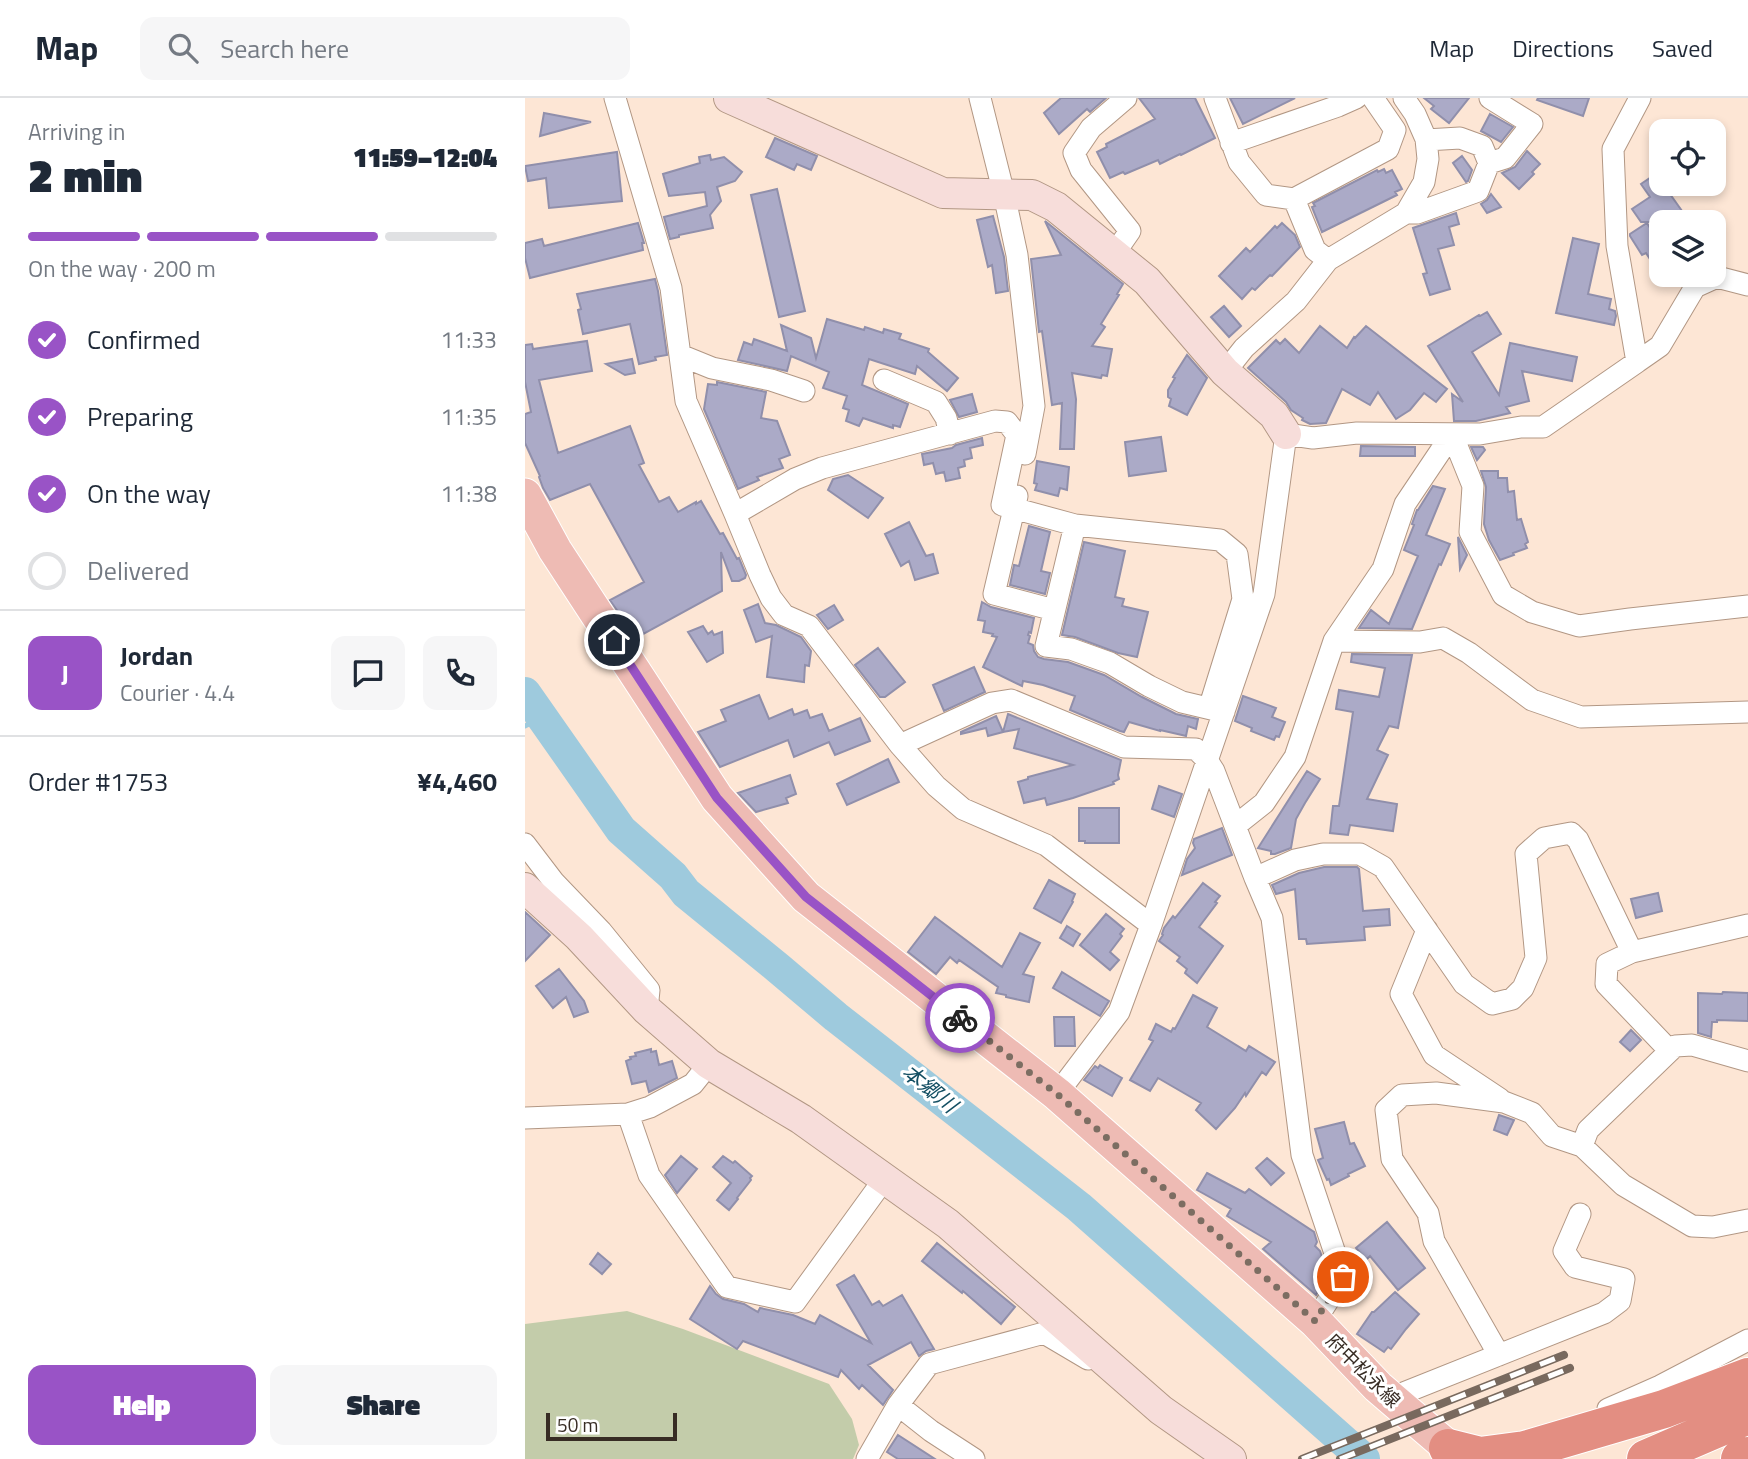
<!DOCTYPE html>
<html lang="en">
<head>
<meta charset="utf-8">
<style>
  body { margin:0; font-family:"Titillium Web","Noto Sans JP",sans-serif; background:#f6f6f7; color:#1f2937; height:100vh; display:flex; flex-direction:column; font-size:26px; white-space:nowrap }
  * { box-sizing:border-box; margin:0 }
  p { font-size:23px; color:#747a83 }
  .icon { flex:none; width:38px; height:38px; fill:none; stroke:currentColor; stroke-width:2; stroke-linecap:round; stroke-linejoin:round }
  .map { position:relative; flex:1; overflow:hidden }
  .details { display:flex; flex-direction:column; background:#fff; width:525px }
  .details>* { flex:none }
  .buttons { position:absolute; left:1124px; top:21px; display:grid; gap:14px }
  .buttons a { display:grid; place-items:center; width:77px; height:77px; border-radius:14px; background:#fff; box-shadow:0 4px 10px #0003; font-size:35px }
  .scale { position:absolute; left:21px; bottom:18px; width:131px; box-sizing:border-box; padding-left:7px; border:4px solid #372c24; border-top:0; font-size:19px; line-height:24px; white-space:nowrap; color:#372c24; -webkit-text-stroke:5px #fff; paint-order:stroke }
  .pin { position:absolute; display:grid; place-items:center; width:60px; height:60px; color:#fff; margin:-30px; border:4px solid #fff; border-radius:50%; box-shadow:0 2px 7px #0007 }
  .courier { position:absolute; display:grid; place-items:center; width:70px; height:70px; margin:-35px; border:5px solid #9953c6; border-radius:50%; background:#fff; color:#222; box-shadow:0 2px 9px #0007 }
  .summary em { font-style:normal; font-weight:800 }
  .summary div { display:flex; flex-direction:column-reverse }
  .summary { display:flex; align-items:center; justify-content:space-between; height:119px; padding:0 28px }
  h1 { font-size:46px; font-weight:800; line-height:52px }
  .bar { display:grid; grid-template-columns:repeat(4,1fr); gap:10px 7px; align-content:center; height:84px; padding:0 28px }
  .bar i { height:9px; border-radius:5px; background:#e0e1e3 }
  .bar .on { background:#9953c6 }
  .bar p { grid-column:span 4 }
  .line { display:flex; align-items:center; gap:18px; padding:0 28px; border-top:2px solid #e0e1e3 }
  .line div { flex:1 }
  .round { display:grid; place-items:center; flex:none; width:74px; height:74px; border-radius:14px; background:#f6f6f7 }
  ol { padding:0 28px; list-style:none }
  li { display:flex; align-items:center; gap:21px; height:77px }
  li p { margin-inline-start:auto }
  li .icon { padding:7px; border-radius:50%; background:#9953c6; color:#fff; stroke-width:4 }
  li:last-child { color:#747a83 }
  li i { width:38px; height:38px; border:4px solid #e0e1e3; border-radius:50% }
  .action { display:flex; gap:14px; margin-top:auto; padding:14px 28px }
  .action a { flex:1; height:80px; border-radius:14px; background:#9953c6; color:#fff; font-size:28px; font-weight:800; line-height:80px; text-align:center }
  .action a+a { background:#f6f6f7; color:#1f2937 }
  header { display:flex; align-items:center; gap:42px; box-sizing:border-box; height:98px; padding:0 35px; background:#fff; border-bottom:2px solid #e0e1e3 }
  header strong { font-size:33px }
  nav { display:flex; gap:38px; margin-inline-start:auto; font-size:24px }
  .search { width:490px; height:63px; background:#f6f6f7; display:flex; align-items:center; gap:18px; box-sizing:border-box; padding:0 24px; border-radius:14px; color:#747a83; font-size:26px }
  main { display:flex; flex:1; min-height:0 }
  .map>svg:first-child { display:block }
</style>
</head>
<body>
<header>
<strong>Map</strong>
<div class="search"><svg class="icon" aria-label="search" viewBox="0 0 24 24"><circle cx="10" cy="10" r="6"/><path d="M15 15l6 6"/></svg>Search here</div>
<nav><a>Map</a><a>Directions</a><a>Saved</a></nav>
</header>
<main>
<section class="details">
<div class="summary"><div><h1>2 min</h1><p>Arriving in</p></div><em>11:59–12:04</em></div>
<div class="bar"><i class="on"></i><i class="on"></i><i class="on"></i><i></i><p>On the way · 200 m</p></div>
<ol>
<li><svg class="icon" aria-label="check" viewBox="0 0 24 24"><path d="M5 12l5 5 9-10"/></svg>Confirmed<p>11:33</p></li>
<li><svg class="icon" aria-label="check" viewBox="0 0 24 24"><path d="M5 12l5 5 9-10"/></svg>Preparing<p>11:35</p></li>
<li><svg class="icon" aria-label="check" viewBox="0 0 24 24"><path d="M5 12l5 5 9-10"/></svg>On the way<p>11:38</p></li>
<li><i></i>Delivered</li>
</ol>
<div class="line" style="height:126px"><b class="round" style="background:#9953c6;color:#fff">J</b><div><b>Jordan</b><p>Courier · 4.4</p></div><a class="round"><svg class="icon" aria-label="chat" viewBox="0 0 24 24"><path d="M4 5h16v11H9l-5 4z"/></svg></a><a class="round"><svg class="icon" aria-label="phone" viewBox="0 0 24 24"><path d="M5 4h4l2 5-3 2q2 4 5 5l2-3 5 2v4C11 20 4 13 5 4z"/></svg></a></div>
<div class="line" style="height:91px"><div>Order #1753</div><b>¥4,460</b></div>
<div class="action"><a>Help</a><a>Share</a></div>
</section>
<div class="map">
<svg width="1223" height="1361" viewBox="0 0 1223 1361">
  <rect width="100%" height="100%" fill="#fde6d5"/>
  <path fill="#c3ccaa" d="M102,1213L158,1231L304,1286L327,1321L334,1347L328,1361H0V1226Z"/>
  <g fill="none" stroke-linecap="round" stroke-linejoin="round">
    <path stroke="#9ecadd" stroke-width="5" d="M0,628L16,620"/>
    <path stroke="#9ecadd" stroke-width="32" d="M0,595L96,732L148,778L161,795L253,870L311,919L554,1109L839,1361"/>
  </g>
  <path fill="#abaac7" stroke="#908fab" stroke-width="2" d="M536,0H581L565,14L562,11L534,36L519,15Z
    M614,0H670L690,40L656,57L655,56L635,66L633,62L600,76L598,74L585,80L572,54L582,49L581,46L630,21Z
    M705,0H770L718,26Z
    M899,0H944L924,25L906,11L909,8Z
    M1013,0H1064L1058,18L1012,2Z
    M19,15L66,24L15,38Z
    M965,16L988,29L976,44L956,33Z
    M250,40L292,58L286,72L272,66L269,72L241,59Z
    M1002,53L1015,66L1007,74L1009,76L994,91L977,75L990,69Z
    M92,54L97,103L24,110L21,80L3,83L0,68Z
    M185,57L186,62L199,59L217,74L210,83L192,89L196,103L185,117L188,130L154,137V139L145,141L139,119L182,108L180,94L144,98L138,76L175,65L174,59Z
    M937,58L947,72L943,83L941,84L928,65Z
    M859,71L861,75L867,72L877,91L870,94L872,97L797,134L787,109L790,108L788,105L852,72L853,74Z
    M1132,75L1136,80V86H1161L1145,96L1157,113L1151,117L1156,124H1116L1107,111L1125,99L1116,86Z
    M252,91L280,213L254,219L226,97Z
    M966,96L976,109L962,115L956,106L962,102Z
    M931,115L934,126L924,129L929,147L913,151L925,191L905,197L898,176L902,175L888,130Z
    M468,118L479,159L483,193L471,195L467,167L463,169L452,122Z
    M520,123L598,186L592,196L594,197L576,226L580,229L567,248L587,251L582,278L577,277L576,280L547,275L551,301L549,351H535L537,305L527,307L517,233L514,234L506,161L536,157Z
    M113,125L119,145H117L118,152L5,180L0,160V145L17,141L19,148Z
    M757,125L770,137L775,149L747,178L745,177L730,192L727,190L717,201L694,178L721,150L725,154L750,128L752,130Z
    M1122,125L1136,148V178L1121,155L1117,157L1105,138V136Z
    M1048,140L1074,146L1063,196L1086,201L1084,211L1090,213L1091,218L1089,227L1031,215Z
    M130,181L133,193L142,257L130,259L131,262L114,266L105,226L58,236L53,212L56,211L52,196Z
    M699,208L716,228L704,239L686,219Z
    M962,214L976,236L947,254L974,297L985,245L1052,259L1047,283L997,273L1004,303L981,309L985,315L951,323H929L927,296L938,304L903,248L954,217L955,218Z
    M302,221L339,232L340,229L358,235L359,231L376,236L374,241L404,251L403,254L433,280L422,293L392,268L390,276L344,261L337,287L383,306L375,329L368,327V330L338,320L334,328L321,323L324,312L318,310L322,298L298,290L304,274L266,258L262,273L213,262L219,244L227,247L229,241L262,253L256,227L286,240L291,260Z
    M795,228L822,250L829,239L830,240L841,228L922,291L911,304L899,295L885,312L871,321L853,294L845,307L817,291L801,325L785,326L777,322L778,320L766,312L761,304L723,270L751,242L755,246L760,241L774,255Z
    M62,243L67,273L14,282L33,355L105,328L119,365L114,367L134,404L144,399L153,414L171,404V406L176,403L195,436L198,435L212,461L214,460L221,477L220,480L214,483H207L196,454L197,493L111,540L85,502L119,484L65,386L25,402L18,390L14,379L15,378L0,345V316L6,314L0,284V247L7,246L8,251Z
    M662,257L682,280L662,317L644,308L646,301L643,299V292L650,280L648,279Z
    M107,261L110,275L100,277L81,266Z
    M192,284L241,294L236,320L252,323L265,357L254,361L258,370L232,379L234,382L213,391L179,311L183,286L192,287Z
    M447,296L452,314L434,319L425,302Z
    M636,339L641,373L604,378L600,344Z
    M457,340L458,347L445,350L447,360L439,362L440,368L433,370L435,380L421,383L419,374L411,376L408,365L399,367L397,356L427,350L431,347Z
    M836,348L890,349V358H835Z
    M946,349H958L960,352L952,362Z
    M512,363L544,369L542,392L535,390L533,398L510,392L512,386L509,385Z
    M956,373H973V380H982L983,394L989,393L992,422L996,421L1003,444L1000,446L1002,450L988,455L989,457L975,462L964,442L959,426L961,389Z
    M323,377L358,400L343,420L303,392L308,381Z
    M908,388L920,391L901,437L925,446L916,467L914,466L887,531L834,530L846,512L864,526L893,458L879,452L889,427L887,426L892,412H893Z
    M384,424L401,458L408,456L413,475L390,482L384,463L376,468L360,436Z
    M504,428L525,434L516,473L525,475L520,496L485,487L489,467L494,468Z
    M933,439L942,457L935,471Z
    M559,444L600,453L590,499L599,501L597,508L623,514L612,559L593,555L550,539L537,537Z
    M457,504L466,509L509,520L506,535L504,534L503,537L505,538L503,545L508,547L509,553L513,559L519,561L543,564L579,577L617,599L651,616L673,621L671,631L663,628L661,638L657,637L635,632V633L604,624L599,634L595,633L545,612L550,598L518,587L498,583L497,588L458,569L472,539L467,538L468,536L458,534L460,523L453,522Z
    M233,506L240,525L251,527L276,539L286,553L284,568L280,567L279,584L242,579L247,538L231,544L219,512Z
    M309,507L318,522L303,531L292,517Z
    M178,528L183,536L187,533L189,537L197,534L198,555L182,564L163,534Z
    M353,550L380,584L360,599H355L330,567Z
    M827,556L887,557L873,630L864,628L852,652L863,657L842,701L872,706L868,733L825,727L823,737L805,735L808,708H814L828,614L811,611L814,592L854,599L860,570L826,564Z
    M449,569L460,594L419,613L408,587Z
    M234,597L244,621L267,611L269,617L282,612L285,620L297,616L304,633L335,620L345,643L310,657L304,644L269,659L263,642L195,669L173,634L201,623L196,612Z
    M718,598L751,610L747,619L760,624L754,639L751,638L749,642L726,633L727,630L710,623Z
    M483,616L596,662L593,677L594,681L588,684L589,686L548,700L522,707L520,700L499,705L493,684L503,681V679L548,667L489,650L494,631L478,634Z
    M471,618L478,634L463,638L461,630L436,636V634Z
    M363,661L374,684L322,707L312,686Z
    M782,673L795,681L780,705L771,721L766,750L750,756H746V753L733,750Z
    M265,677L271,696L261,700L263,705L231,714L213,695Z
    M634,688L657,696L649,719L627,711Z
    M554,710H594V745H560V743H554Z
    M697,730L707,757L657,777L662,761L670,750L668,745L669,741Z
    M799,769H832L834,771L838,813L864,811L865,827L839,829L840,842L782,846L781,841H774L770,791L751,796L747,787L774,775Z
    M524,782L550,796L547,803L548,804L536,825L509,810Z
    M678,785L695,798L690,804L692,805L674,829L698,848L672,885L660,875L662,871L652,863L655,859L634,843L638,837L637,836L639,830L648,818L650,820Z
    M1133,795L1137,813L1111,820L1106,801Z
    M0,814L25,837L0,863Z
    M581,816L599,831L595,836L597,838L585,854L594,862L585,872L555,847Z
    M410,819L477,869L495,835L515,845L498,876L509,879L504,904L481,899V897L471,895L473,889L434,862L432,865L425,859L411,876L383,854Z
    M542,828L555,836L548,848L535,840Z
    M34,871L59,903L63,914L49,919L41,899L28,910L11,888Z
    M537,874L584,903L575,918L528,890Z
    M1198,894L1223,895V923L1192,922V924H1187L1186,939L1173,935V895L1197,896Z
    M668,897L692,910L682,929L721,953L724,948L750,964L741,977L737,974L721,998L720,995L710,1010L691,1031L671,1012L676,1005L633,980L625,993L605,982L628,943L624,941L631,926L646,934L648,930L650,931Z
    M529,919H549L550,948H530Z
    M1106,932L1116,942L1105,953L1095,944Z
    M126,951V954L131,953L134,967L147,963L152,980L124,994L121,983L107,986L101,963L106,961L105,959L111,958L110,955Z
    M575,967L597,980L587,998L559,982L570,968L573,970Z
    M974,1017L989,1022L982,1037L969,1032Z
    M819,1024L825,1046L829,1045L840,1068L823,1076L824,1078L806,1087L804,1081L802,1082L793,1062L798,1060L790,1031Z
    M156,1058L172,1071L152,1095L140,1077Z
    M198,1058L208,1065L210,1063L227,1078L225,1080L226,1082L212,1100L213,1101L204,1112L192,1102L206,1085L188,1069Z
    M742,1060L759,1075L746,1087L731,1070Z
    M682,1075L720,1095L724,1091L789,1134L792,1144L790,1148L795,1153L798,1162L792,1169L802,1178L791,1197L738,1151L746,1144L702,1118L706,1111L672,1092Z
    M862,1124L900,1170L873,1192L845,1158L841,1162L831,1150Z
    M412,1145L490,1209L476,1226L438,1193L437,1195L397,1163Z
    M73,1155L86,1166L77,1176L65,1166Z
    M329,1177L347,1207L354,1203L358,1208L377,1197L409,1251L401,1253L394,1258L386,1244L343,1267L368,1292L358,1307L337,1287L334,1291L316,1272L313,1279L218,1243L212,1251L165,1221L185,1188L191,1196L198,1201L219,1206L233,1214L235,1210L268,1217L290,1226L295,1217L346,1245L312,1187Z
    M870,1194L894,1216L881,1231L866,1251L863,1249L859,1254L832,1236L847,1214H849Z
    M373,1337L410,1361H373L362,1354Z"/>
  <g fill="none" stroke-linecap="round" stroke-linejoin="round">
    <defs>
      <path id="street" d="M90,0L146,190L161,303L210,416L235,477L246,500L259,517L284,528L375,647L411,688L438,711L521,747L626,827
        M455,0L479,96L492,157L509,308L500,356
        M690,0L714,64L741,97L769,101L863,51L870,32L848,0
        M706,45L813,8L831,0
        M964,65L980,60L1007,26L965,0
        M769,101L790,152L803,162
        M881,115H892L953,93L964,65L957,48L935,40L901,42
        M589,156L605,133L556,72L549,55L566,30L601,0
        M155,257L187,270L246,282L279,293
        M1112,264L1135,248L1170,189L1192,179L1223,187
        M700,274L719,250L771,203L803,162L881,115L899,84L903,61L901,41L890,16L879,0
        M359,282L411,304L421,320L425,336
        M927,336L948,388L945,434L978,497L1007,514L1054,528L1105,521L1223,508
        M492,398L469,496L529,512
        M210,416L270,381L297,370L470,323L482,324L492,337L477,407L550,427L695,442L712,456L718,501L687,601L699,614
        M550,427L521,548L546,551L585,565L624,588L657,604L699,614
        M809,543L895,544L918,540L944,555L1007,602L1056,619L1223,614
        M375,647L467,605L486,602L599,649L671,651L682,662L689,673L730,780L747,820L777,1057L818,1179L790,1223
        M710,728L739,705L770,659L809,543L858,471L880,406L927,336
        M0,746L29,784L76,833L124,892L122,912
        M730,780L770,762L798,756H835L858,769L939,886L967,906L987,901L998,890L1011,860L1001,756L1019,740L1046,735L1053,742L1107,854
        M902,832L876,896L909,957L975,1001
        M1145,953L1081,886L1082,866L1107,854L1223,827
        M1223,963L1167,947L1150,948L1063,1032L1057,1048L1098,1087L1167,1128L1188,1129L1223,1122
        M532,996L594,914L626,827L739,496L761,336L788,340L832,335L955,336L996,329H1018L1112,264L1092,148L1088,51L1115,0
        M103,1016L124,1077L202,1189L270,1204L360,1080
        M0,1020L103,1016L125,1009L168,986L184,966
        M974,1257L909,1143L903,1115L867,1061L861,1012L877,997L911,995L979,1004L1007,1015L1027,1038L1057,1048
        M866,1300L1079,1215L1095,1203L1099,1181L1050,1169L1039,1153L1055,1116
        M373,1307L406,1333L449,1361
        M1083,1313V1311L1135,1288L1223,1242
        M342,1361L373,1307L404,1266L519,1235L563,1261"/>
      <path id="secondary" d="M204,0L418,95L507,97L531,109L622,183L700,274L749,317L761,336
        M0,790L54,839L122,912L184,966L276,1021L423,1126L636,1312L706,1361"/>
      <path id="primary" d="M0,397L30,452L192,700L281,799L532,996L790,1223L853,1289L937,1361"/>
      <path id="highway" d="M923,1350L955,1358L1000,1352L1139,1311L1223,1279
        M1121,1361L1223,1317
        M1215,1361L1223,1358"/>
    </defs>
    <use href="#street" stroke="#b29784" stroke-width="23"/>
    <use href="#secondary" stroke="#b29784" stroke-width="32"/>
    <use href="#primary" stroke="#fff" stroke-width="35"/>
    <use href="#highway" stroke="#fff" stroke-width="40"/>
    <use href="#street" stroke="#fff" stroke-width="21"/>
    <use href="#secondary" stroke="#f7ddda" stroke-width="30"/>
    <use href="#primary" stroke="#eebbb4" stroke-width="33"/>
    <use href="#highway" stroke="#e38e82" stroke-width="38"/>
    <defs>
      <path id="rail" d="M777,1361L1039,1257
        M815,1361L1045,1270"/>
    </defs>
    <use href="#rail" stroke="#78695e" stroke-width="8"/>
    <use href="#rail" stroke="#fff" stroke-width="5" stroke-dasharray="16" stroke-linecap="butt"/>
  </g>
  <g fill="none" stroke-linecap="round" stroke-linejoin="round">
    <path stroke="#7c6d62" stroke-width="7" stroke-dasharray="0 12.6" d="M435,920L532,996L790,1223L818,1179"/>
    <path stroke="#9953c6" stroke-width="9" d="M89,542L192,700L281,799L435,920"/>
  </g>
  <g text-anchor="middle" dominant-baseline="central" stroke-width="6" stroke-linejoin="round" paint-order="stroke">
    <g font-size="19" fill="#372c24" stroke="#fff">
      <text transform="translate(839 1272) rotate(45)">府中松永線</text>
    </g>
    <g font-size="21" font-style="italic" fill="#144f63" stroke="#fff">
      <text transform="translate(405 990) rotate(39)">本郷川</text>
    </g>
  </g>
</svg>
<div class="buttons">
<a><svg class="icon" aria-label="locate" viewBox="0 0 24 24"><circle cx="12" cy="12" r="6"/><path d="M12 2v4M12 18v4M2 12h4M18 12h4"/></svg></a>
<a><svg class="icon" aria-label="layers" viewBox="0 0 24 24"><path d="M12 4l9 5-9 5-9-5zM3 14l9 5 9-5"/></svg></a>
</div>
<div class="scale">50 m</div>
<div class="pin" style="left:818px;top:1179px;background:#ea580c"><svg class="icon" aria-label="bag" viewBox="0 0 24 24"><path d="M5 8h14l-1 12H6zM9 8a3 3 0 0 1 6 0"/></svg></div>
<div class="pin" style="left:89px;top:542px;background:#1f2937"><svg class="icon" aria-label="home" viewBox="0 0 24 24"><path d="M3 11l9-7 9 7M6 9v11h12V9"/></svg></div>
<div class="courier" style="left:435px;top:920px"><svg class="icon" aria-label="bike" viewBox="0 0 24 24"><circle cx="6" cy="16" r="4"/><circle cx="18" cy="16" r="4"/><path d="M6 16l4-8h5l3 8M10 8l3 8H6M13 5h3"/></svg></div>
</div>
</main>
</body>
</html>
